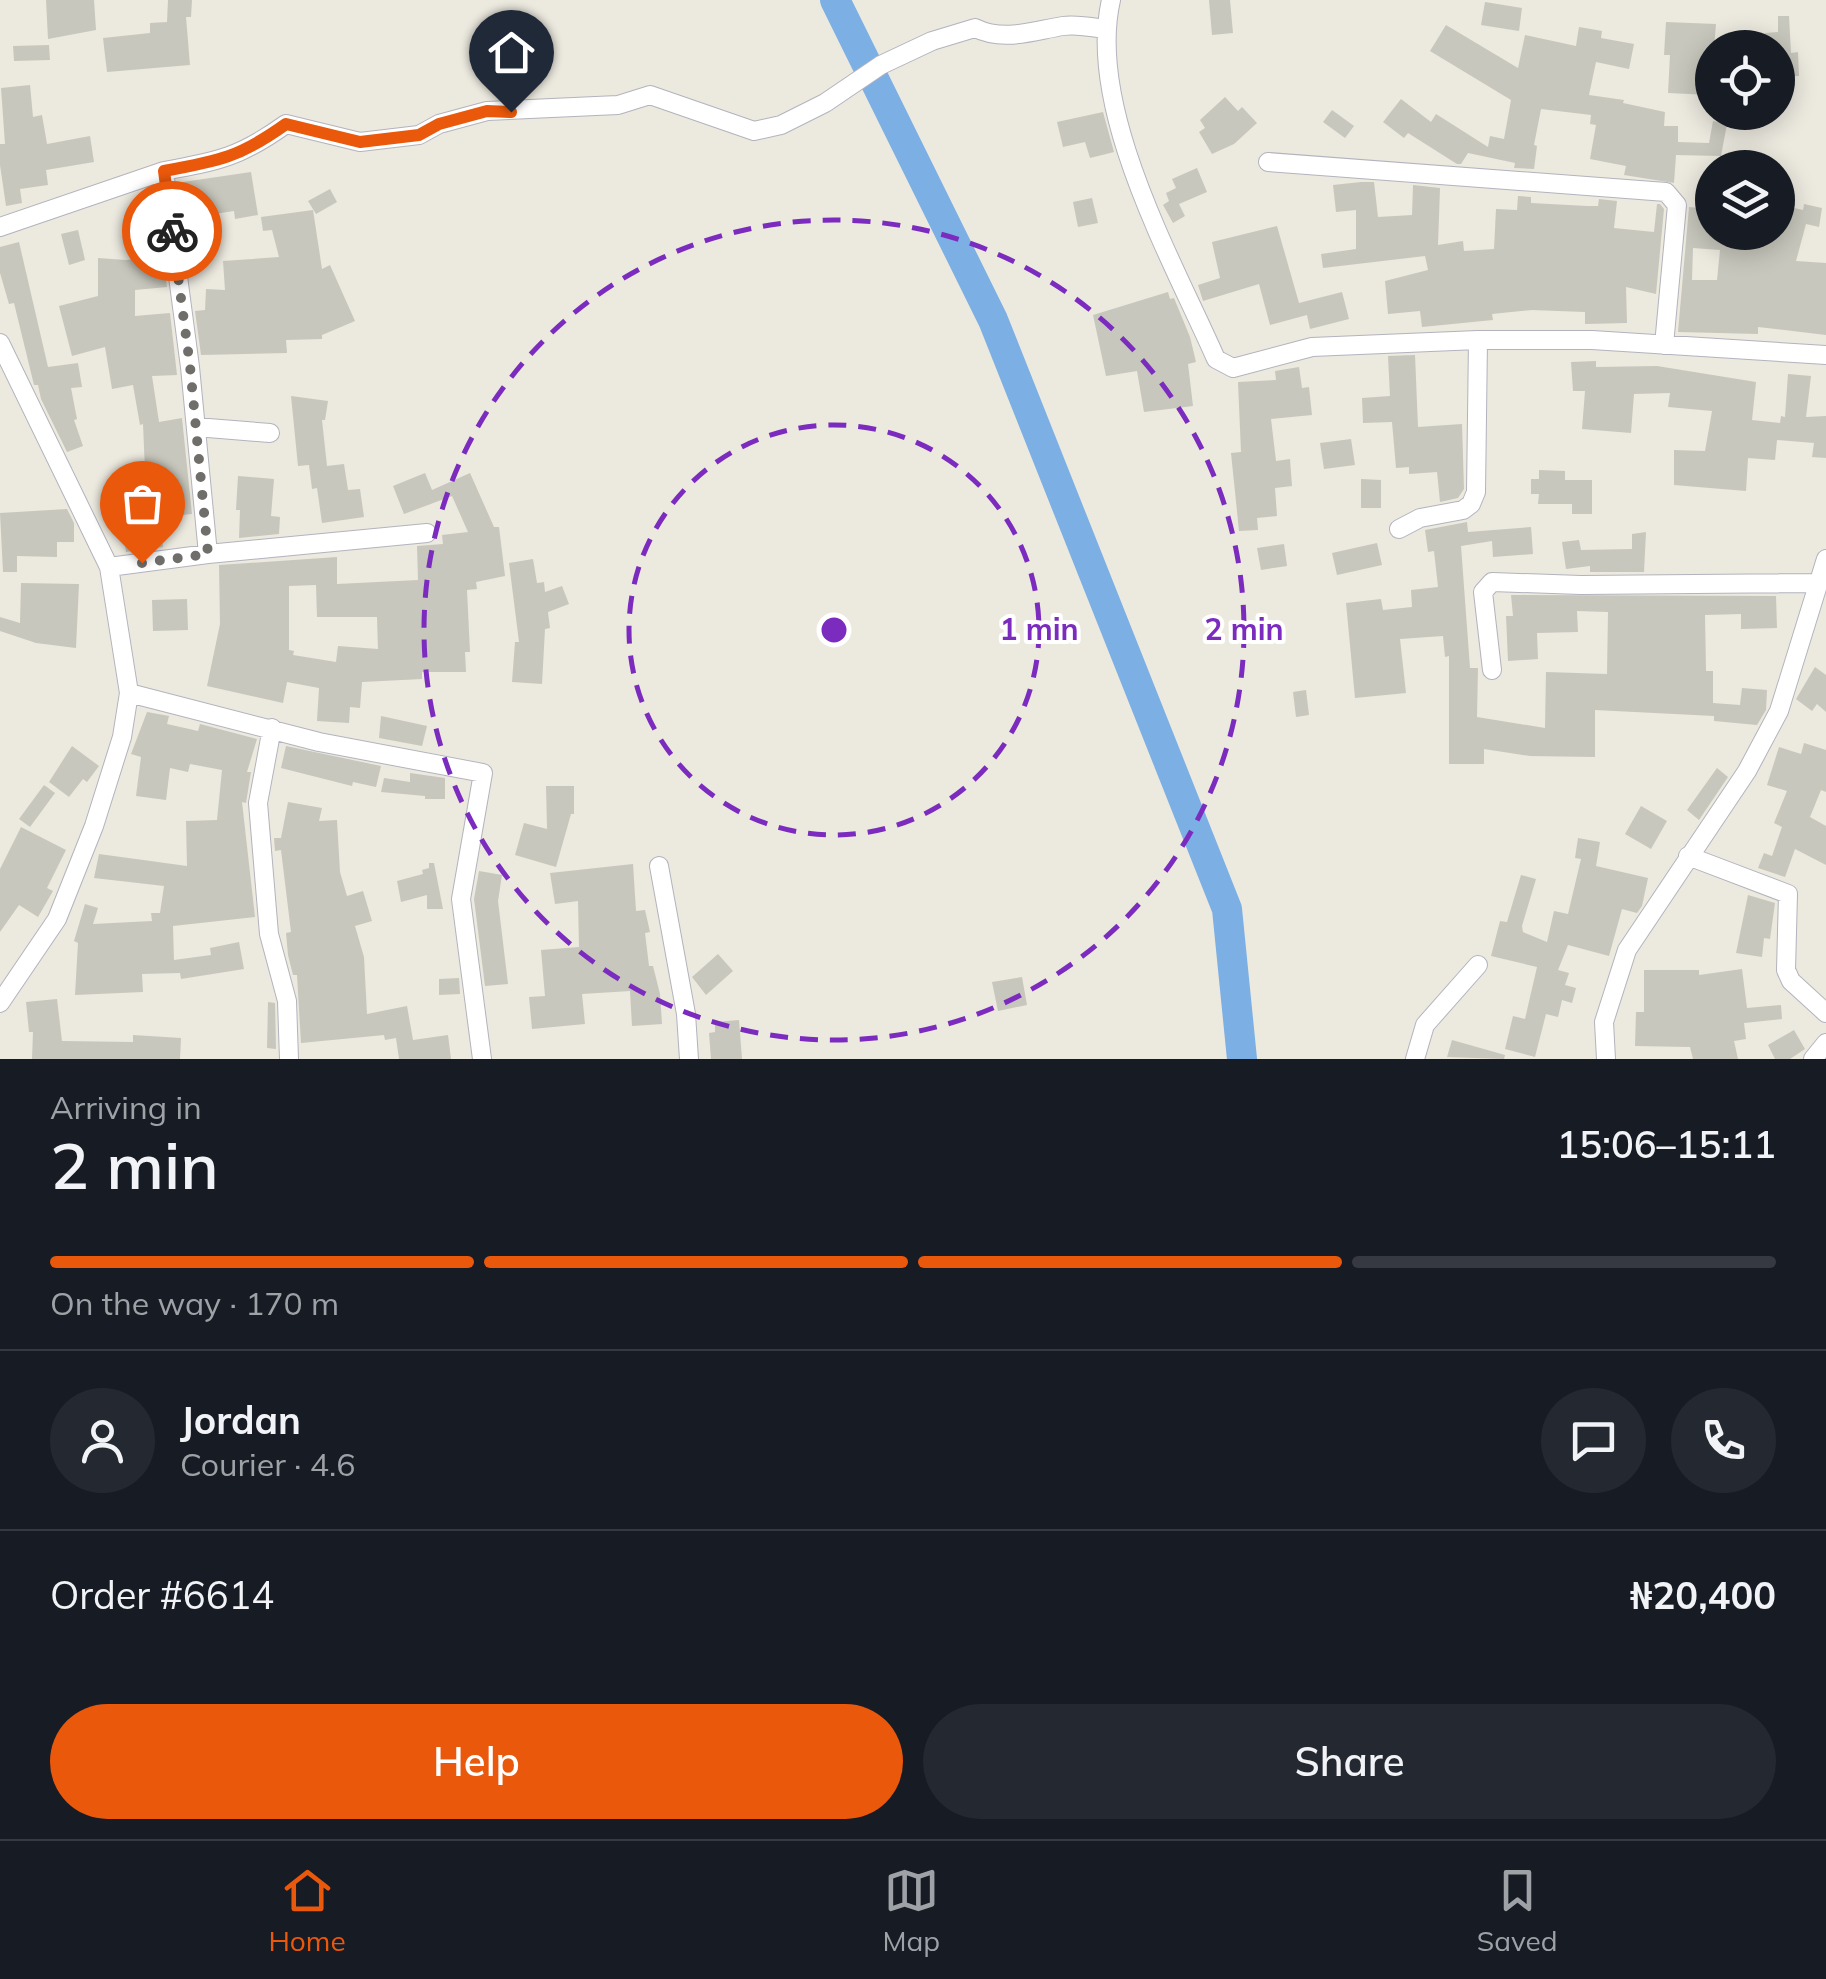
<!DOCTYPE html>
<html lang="en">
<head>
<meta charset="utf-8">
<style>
  body { margin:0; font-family:Mulish,sans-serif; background:#242831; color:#f1f3f6; height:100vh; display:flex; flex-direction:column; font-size:38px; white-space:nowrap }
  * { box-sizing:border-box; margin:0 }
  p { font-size:32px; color:#9ea1a6 }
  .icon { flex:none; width:55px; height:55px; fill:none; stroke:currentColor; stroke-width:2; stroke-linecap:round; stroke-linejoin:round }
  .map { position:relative; height:1059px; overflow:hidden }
  .side { display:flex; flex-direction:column; background:#171b24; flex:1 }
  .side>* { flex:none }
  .fabs { position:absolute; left:1695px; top:30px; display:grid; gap:20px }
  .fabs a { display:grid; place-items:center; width:100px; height:100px; border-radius:50%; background:#171b24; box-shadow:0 5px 25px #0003; font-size:50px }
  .pin { position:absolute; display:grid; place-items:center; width:85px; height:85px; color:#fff; margin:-102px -42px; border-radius:50% 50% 50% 0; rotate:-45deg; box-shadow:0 0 10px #0007 }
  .pin .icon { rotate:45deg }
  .courier { position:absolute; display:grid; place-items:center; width:100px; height:100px; margin:-50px; border:8px solid #ea580c; border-radius:50%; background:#fff; color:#222; box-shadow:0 2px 12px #0007 }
  .summary em { font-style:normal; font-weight:600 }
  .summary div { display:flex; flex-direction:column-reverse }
  .summary { display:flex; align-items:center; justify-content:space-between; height:170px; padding:0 50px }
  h1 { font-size:65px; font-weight:600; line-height:75px }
  .bar { display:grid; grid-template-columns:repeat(4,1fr); gap:15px 10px; align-content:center; height:120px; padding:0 50px }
  .bar i { height:12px; border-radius:8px; background:#363941 }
  .bar .selected { background:#ea580c }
  .bar p { grid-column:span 4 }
  .line { display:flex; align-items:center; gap:25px; padding:0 50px; border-top:2px solid #363941 }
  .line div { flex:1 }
  .round { display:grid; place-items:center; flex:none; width:105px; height:105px; border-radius:52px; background:#242831 }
  .cta { display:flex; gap:20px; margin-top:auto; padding:20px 50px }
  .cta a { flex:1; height:115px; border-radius:60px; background:#ea580c; color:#fff; font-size:40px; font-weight:600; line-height:115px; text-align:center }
  .cta a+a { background:#242831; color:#f1f3f6 }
  .tabs { display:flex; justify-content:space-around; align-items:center; height:140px; border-top:2px solid #363941; background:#171b24; font-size:28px; color:#9ea1a6 }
  .tabs a { display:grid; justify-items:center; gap:5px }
  .tabs .selected { color:#ea580c }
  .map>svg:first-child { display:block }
</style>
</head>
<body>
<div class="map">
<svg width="1826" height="1059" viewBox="0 0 1826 1059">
  <rect width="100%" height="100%" fill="#ece9df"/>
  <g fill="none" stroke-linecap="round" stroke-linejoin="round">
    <path stroke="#7cafe4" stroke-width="30" d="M835,0L993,320L1227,909L1242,1059"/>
  </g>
  <path fill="#c8c7bd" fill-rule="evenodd" d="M46,0H94L96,30L48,39Z
    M168,0H192L191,17H186L190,65L107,72L103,38L150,33V23L167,22Z
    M1209,0H1230L1233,33L1212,35Z
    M1485,2L1522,8L1519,31L1481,25Z
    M1778,16H1789L1791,53L1798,52L1799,76L1778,77V48H1766L1765,33L1778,32Z
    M1666,22L1716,24L1710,95L1668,93L1670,55H1664Z
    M1446,25L1518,68L1525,35L1576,46L1579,27L1602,31L1601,38L1634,44L1629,69L1596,62L1589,95L1624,100L1623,103L1665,112L1664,126H1678V142L1709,143L1713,121L1727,124L1721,156L1676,155L1674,183L1624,175L1626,166L1590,159L1596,125L1590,124L1591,115L1541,109L1534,145L1537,146L1534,169L1514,168L1515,163L1468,153L1461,164H1457L1408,133L1404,138L1383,122L1401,99L1431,122L1436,114L1488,147L1490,136L1504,139L1511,100L1430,51Z
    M49,45L50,60L14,61L13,46Z
    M30,85L33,117L42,115L47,144L90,136L94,162L46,170L48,185L20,189L22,203L6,206L0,165V144H5L1,88Z
    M1225,97L1238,111L1242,107L1257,123L1234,144L1212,154L1199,132L1205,128L1200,120Z
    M1332,110L1354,126L1345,138L1323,122Z
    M1103,112L1114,152L1090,158L1085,142L1063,147L1057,122Z
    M1197,168L1207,192L1179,204L1185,216L1173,223L1163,205L1169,201L1166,193L1176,188L1172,179Z
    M251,172L258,215L235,219L234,211L188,218L183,182Z
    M1361,182H1374L1378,217L1412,215L1413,185L1440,188L1438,245L1463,241L1464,251L1494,249L1496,209L1517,210L1518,196L1531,197V203L1587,206H1598L1599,199L1617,201L1614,228L1654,232L1657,204H1660L1664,209L1656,294L1626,287L1627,323L1585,324V312L1532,310L1492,314L1493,320L1422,327L1420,311L1388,314L1385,281L1428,270L1425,256L1323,268L1321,254L1356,249V210L1336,212L1333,185Z
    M330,189L337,202L316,214L308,201Z
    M1092,198L1098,223L1078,227L1073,202Z
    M1804,204L1822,208L1819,227L1806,224L1796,261L1826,263V335L1758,327V334L1678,332L1689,207L1712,209V232H1778L1781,205L1803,210ZM1693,248L1720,250L1717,280H1692Z
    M313,210L322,269L330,265L355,321L322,335V339L286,340L287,353L201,355L195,311L205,310L206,289L225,290L223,261L279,257L272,230L263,231L261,217Z
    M1277,226L1299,303L1342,292L1349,319L1310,329L1307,315L1270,325L1259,284L1203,301L1198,285L1220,278L1212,242Z
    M78,230L85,260L69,265L61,234Z
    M19,242L48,367L78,363L82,387L71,388L77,419L74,420L83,446L67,452L41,399L38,385H34L14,303L9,304L0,273V247Z
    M163,256L167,287L135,290V316L170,313L177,375L152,376L159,422L182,418L192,514L159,517L163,547L126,552L120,511L106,512L105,497L146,494L143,424L140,425L133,385L112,389L105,347L72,356L59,306L98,296V258L126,260Z
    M1168,292L1170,299L1174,298L1190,337L1196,362L1188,364L1193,406L1144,412L1137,371L1106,376L1093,315Z
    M1415,355L1418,427L1462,424L1464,489L1458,498L1440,502L1437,472L1409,474V467L1396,468L1392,422L1363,423L1362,398L1390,396L1388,356Z
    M1596,361V367L1657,366L1756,382L1752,420L1780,423L1781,416L1785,417L1788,374L1811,376L1806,417L1826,416V458L1812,457L1814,443L1777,440L1775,460L1748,458L1746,491L1674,485V450L1705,451L1712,411L1668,407L1670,393L1634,394L1631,433L1582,429L1585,391H1573L1571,362Z
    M1299,367L1302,388L1309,387L1312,415L1271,419L1276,461L1290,459L1292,486L1275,488L1277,516L1257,518L1258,530L1239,531L1231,453L1241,452L1238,382L1276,380L1275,371Z
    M291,396L328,401L325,420H322L327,466L344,464L348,490L360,489L364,517L322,523L317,488L312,489L309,465L298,466Z
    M1351,439L1355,465L1324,469L1320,443Z
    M1539,470L1565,471V480H1592V514H1572V504H1538L1539,494H1531V479H1539Z
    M425,473L432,490L470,473L494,527H499L505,576L476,582L477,589L467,590L470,652H465L466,672H422V679L362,682L360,708L350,707L349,723L317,721L319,688L287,682L283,703L207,686L220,624L219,565L337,557V584L418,580L417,546L443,544L442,535L468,532L452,496L404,514L393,486ZM316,585L317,617H377L378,649L338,646L336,662L293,655L294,651L289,650V586Z
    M238,476L274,479L271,516L280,517L279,534L239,538L240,510H236Z
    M1361,479L1381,480V508H1361Z
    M67,509L74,523V542H57V557L17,556V572H3L0,513Z
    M1467,522L1468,532L1531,527L1533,554L1493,557L1492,541L1461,546L1470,668H1478L1477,717L1545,728L1546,672L1607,674L1608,612L1577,611L1578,632L1537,633L1538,659L1508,661L1506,616H1513L1511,595L1776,596L1777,628L1741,629V614L1705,615L1706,671H1713V703L1740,705L1742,688L1767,690L1766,710L1757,725L1714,721V716L1595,710V757L1530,756L1484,749V764H1449V656L1445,657L1443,636L1400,639L1406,693L1355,698L1346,603L1381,599L1383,610L1412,607L1411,590L1438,587L1434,551L1428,552L1425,530Z
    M1646,532L1644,572H1590V566L1566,569L1562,542L1579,540L1581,550L1632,549V534Z
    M1377,543L1382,565L1337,575L1332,553Z
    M1284,544L1287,566L1261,570L1257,548Z
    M533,559L537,583L544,582L545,592L562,586L569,604L548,612L550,628L545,629L542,684L512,682L515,642H519L509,563Z
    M21,583L79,584L76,648L36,643L0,631V617L20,623Z
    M187,599L188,630L153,631L152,600Z
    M1815,667L1826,675V712L1817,704L1812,711L1796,699Z
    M1306,690L1309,715L1296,717L1293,692Z
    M147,712L169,716L167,724L198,731L200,724L257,739L247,772H251L246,803L242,802L255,917L173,926L174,960L211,955L210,948L239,942L244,969L181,979L180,973L142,974L143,992L75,995L78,943L74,941L85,904L98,908L93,924L152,921L151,913H160L164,886L94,878L99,854L187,866L186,821L217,820L222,770L190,764L188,772L170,768L166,800L136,796L141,757L131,754Z
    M381,716L427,726L422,746L379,738Z
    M1804,743L1826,750V792L1821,790L1810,817L1826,826V865L1795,849L1785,877L1758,868L1764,853L1772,856L1782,827L1774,823L1787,791L1767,785L1779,747L1801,754Z
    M72,746L99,766L87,782L83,779L69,797L49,782Z
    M286,746L381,766L376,787L353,782L352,786L281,768Z
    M1717,768L1728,777L1699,820L1687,810Z
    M410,773L445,778V799H425V796L381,792L384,778L410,782Z
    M44,785L55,793L30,827L19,819Z
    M546,786H574V814H571L556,867L515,855L524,823L547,829Z
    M288,802L322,808L319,821L337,820L340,872L347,896L363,891L372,921L355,926L364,957L367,1014L407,1006L413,1040L448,1035L451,1059H399L396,1038L385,1040L384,1035L301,1043L297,975H293L288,955L286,933L291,932L281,850L275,851L274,838H281Z
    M1641,806L1667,821L1651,849L1625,834Z
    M21,827L66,850L47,888L53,891L38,917L19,905L0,932V869Z
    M1578,838L1600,842L1596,866L1648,878L1642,906L1637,913L1622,909L1609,956L1568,945L1558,970L1569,973L1565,985L1576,988L1572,1003L1562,1000L1558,1017L1546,1014L1535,1057L1505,1049L1513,1016L1525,1019L1537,967L1491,956L1500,921L1507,922L1521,875L1536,879L1522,926L1523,932L1547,942L1554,911L1568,914L1581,859L1575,858Z
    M429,863H434L443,909H427V895L401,902L397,881L423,874L422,870L429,868Z
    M633,864L636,911L645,910L650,932L645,933L649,966H653L660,994L662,1024L632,1026L630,991L582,994L585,1024L532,1029L529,997L545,996L541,950L579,947L578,901L555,904L550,873Z
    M479,871L502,875L498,901L508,984L485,986L474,899Z
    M1748,895L1775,903L1770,939L1764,938L1762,957L1736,953Z
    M718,954L733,971L706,995L692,977Z
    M1742,969L1747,1008L1781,1005L1782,1019L1744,1023L1746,1039L1734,1041L1738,1059H1693L1690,1047L1635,1046L1636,1012H1644V970H1699V975Z
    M1022,977L1027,1005L998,1011L992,982Z
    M459,978L460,994L439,995V979Z
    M57,999L62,1041L133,1042V1035L181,1038L180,1059H32L33,1032H29L26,1002Z
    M268,1002L275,1003L276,1049L267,1048Z
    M739,1020L742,1059H711L709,1033L715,1032V1022Z
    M1794,1030L1805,1049L1790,1059H1775L1768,1045Z
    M1452,1040L1505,1055L1504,1059L1447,1057Z"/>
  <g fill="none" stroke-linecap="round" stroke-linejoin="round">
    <defs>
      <path id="minor" d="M1111,0C1086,109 1173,261 1216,359L1233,368L1312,347L1478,340H1592L1826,355
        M1268,162L1666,192L1677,205L1664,345
        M164,171C219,161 240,157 286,124L360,142L419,135L439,124L487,111L618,105L650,95L754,131L781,125L825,103L881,65L932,41L975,28C1004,42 1032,31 1063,26C1076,24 1091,27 1104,29
        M0,227L164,171L190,367L208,554L109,567
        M0,343L109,567L129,693L122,737L94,826L57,919L0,1003
        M196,427L270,433
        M1399,529L1420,518L1463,510L1471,504L1476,492L1478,340
        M208,554L427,533
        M1492,670L1483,592L1492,582L1581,585L1820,583
        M129,693L319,742L483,773L461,899L482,1059
        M272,728L258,803L269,934L287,1001L289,1059
        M1688,856L1788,894L1786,970L1791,981L1826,1013
        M659,866L686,1014L689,1059
        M1415,1059L1425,1025L1478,965
        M1606,1059L1604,1022L1627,950L1747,771L1779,711L1826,559
        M1813,1059L1826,1043"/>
    </defs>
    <use href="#minor" stroke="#b3b3be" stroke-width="20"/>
    <use href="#minor" stroke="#fff" stroke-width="18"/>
  </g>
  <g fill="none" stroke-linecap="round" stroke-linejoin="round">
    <path stroke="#6f6e6b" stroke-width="10" stroke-dasharray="0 18" d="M142,563L208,554L190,366L172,231"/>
    <path stroke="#ea580c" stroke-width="12" d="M172,231L164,171C219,161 240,157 286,124L360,142L419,135L439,124L487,111L511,112"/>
  </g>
  <g fill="none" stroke="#7b2cbf" stroke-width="5" stroke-dasharray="18 12">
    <circle cx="834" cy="630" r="205"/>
    <circle cx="834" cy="630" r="410"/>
  </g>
  <circle cx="834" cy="630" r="15" fill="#7b2cbf" stroke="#fff" stroke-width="5"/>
  <g font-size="30" text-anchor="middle" font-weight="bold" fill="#7b2cbf" stroke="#fff" stroke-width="8" stroke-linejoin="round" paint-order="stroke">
    <text x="1039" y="640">1 min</text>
    <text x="1244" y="640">2 min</text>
  </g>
</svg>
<div class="fabs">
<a><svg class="icon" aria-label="locate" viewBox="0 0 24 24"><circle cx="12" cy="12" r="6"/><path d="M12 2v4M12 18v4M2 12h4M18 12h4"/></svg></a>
<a><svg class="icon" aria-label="layers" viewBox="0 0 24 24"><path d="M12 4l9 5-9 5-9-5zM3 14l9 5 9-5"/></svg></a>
</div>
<div class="pin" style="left:142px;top:563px;background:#ea580c"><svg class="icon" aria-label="bag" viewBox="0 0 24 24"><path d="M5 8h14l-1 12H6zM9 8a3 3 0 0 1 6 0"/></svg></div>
<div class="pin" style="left:511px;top:112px;background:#1f2937"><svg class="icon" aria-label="home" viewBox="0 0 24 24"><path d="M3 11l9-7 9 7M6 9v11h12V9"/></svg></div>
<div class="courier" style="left:172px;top:231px"><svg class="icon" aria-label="bike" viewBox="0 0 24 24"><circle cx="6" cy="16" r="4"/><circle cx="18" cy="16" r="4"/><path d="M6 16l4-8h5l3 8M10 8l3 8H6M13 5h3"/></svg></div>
</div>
<section class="side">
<div class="summary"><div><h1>2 min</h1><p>Arriving in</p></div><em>15:06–15:11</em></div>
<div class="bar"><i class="selected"></i><i class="selected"></i><i class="selected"></i><i></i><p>On the way · 170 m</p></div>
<div class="line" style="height:180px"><a class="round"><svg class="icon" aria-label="person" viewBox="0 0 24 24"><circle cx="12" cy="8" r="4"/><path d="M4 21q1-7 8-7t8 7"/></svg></a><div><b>Jordan</b><p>Courier · 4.6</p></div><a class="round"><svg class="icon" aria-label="chat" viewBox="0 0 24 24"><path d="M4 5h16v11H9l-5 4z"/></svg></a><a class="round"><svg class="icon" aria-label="phone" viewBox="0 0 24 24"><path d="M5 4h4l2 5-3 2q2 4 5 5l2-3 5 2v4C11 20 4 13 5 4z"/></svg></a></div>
<div class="line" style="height:130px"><div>Order #6614</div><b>₦20,400</b></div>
<div class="cta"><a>Help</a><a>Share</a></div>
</section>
<nav class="tabs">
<a class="selected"><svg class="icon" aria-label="home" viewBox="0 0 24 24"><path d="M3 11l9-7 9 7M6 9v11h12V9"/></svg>Home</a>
<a><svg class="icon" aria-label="map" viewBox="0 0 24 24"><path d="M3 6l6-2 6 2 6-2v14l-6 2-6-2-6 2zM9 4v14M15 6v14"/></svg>Map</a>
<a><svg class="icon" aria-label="saved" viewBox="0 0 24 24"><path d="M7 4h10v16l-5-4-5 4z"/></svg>Saved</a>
</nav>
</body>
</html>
